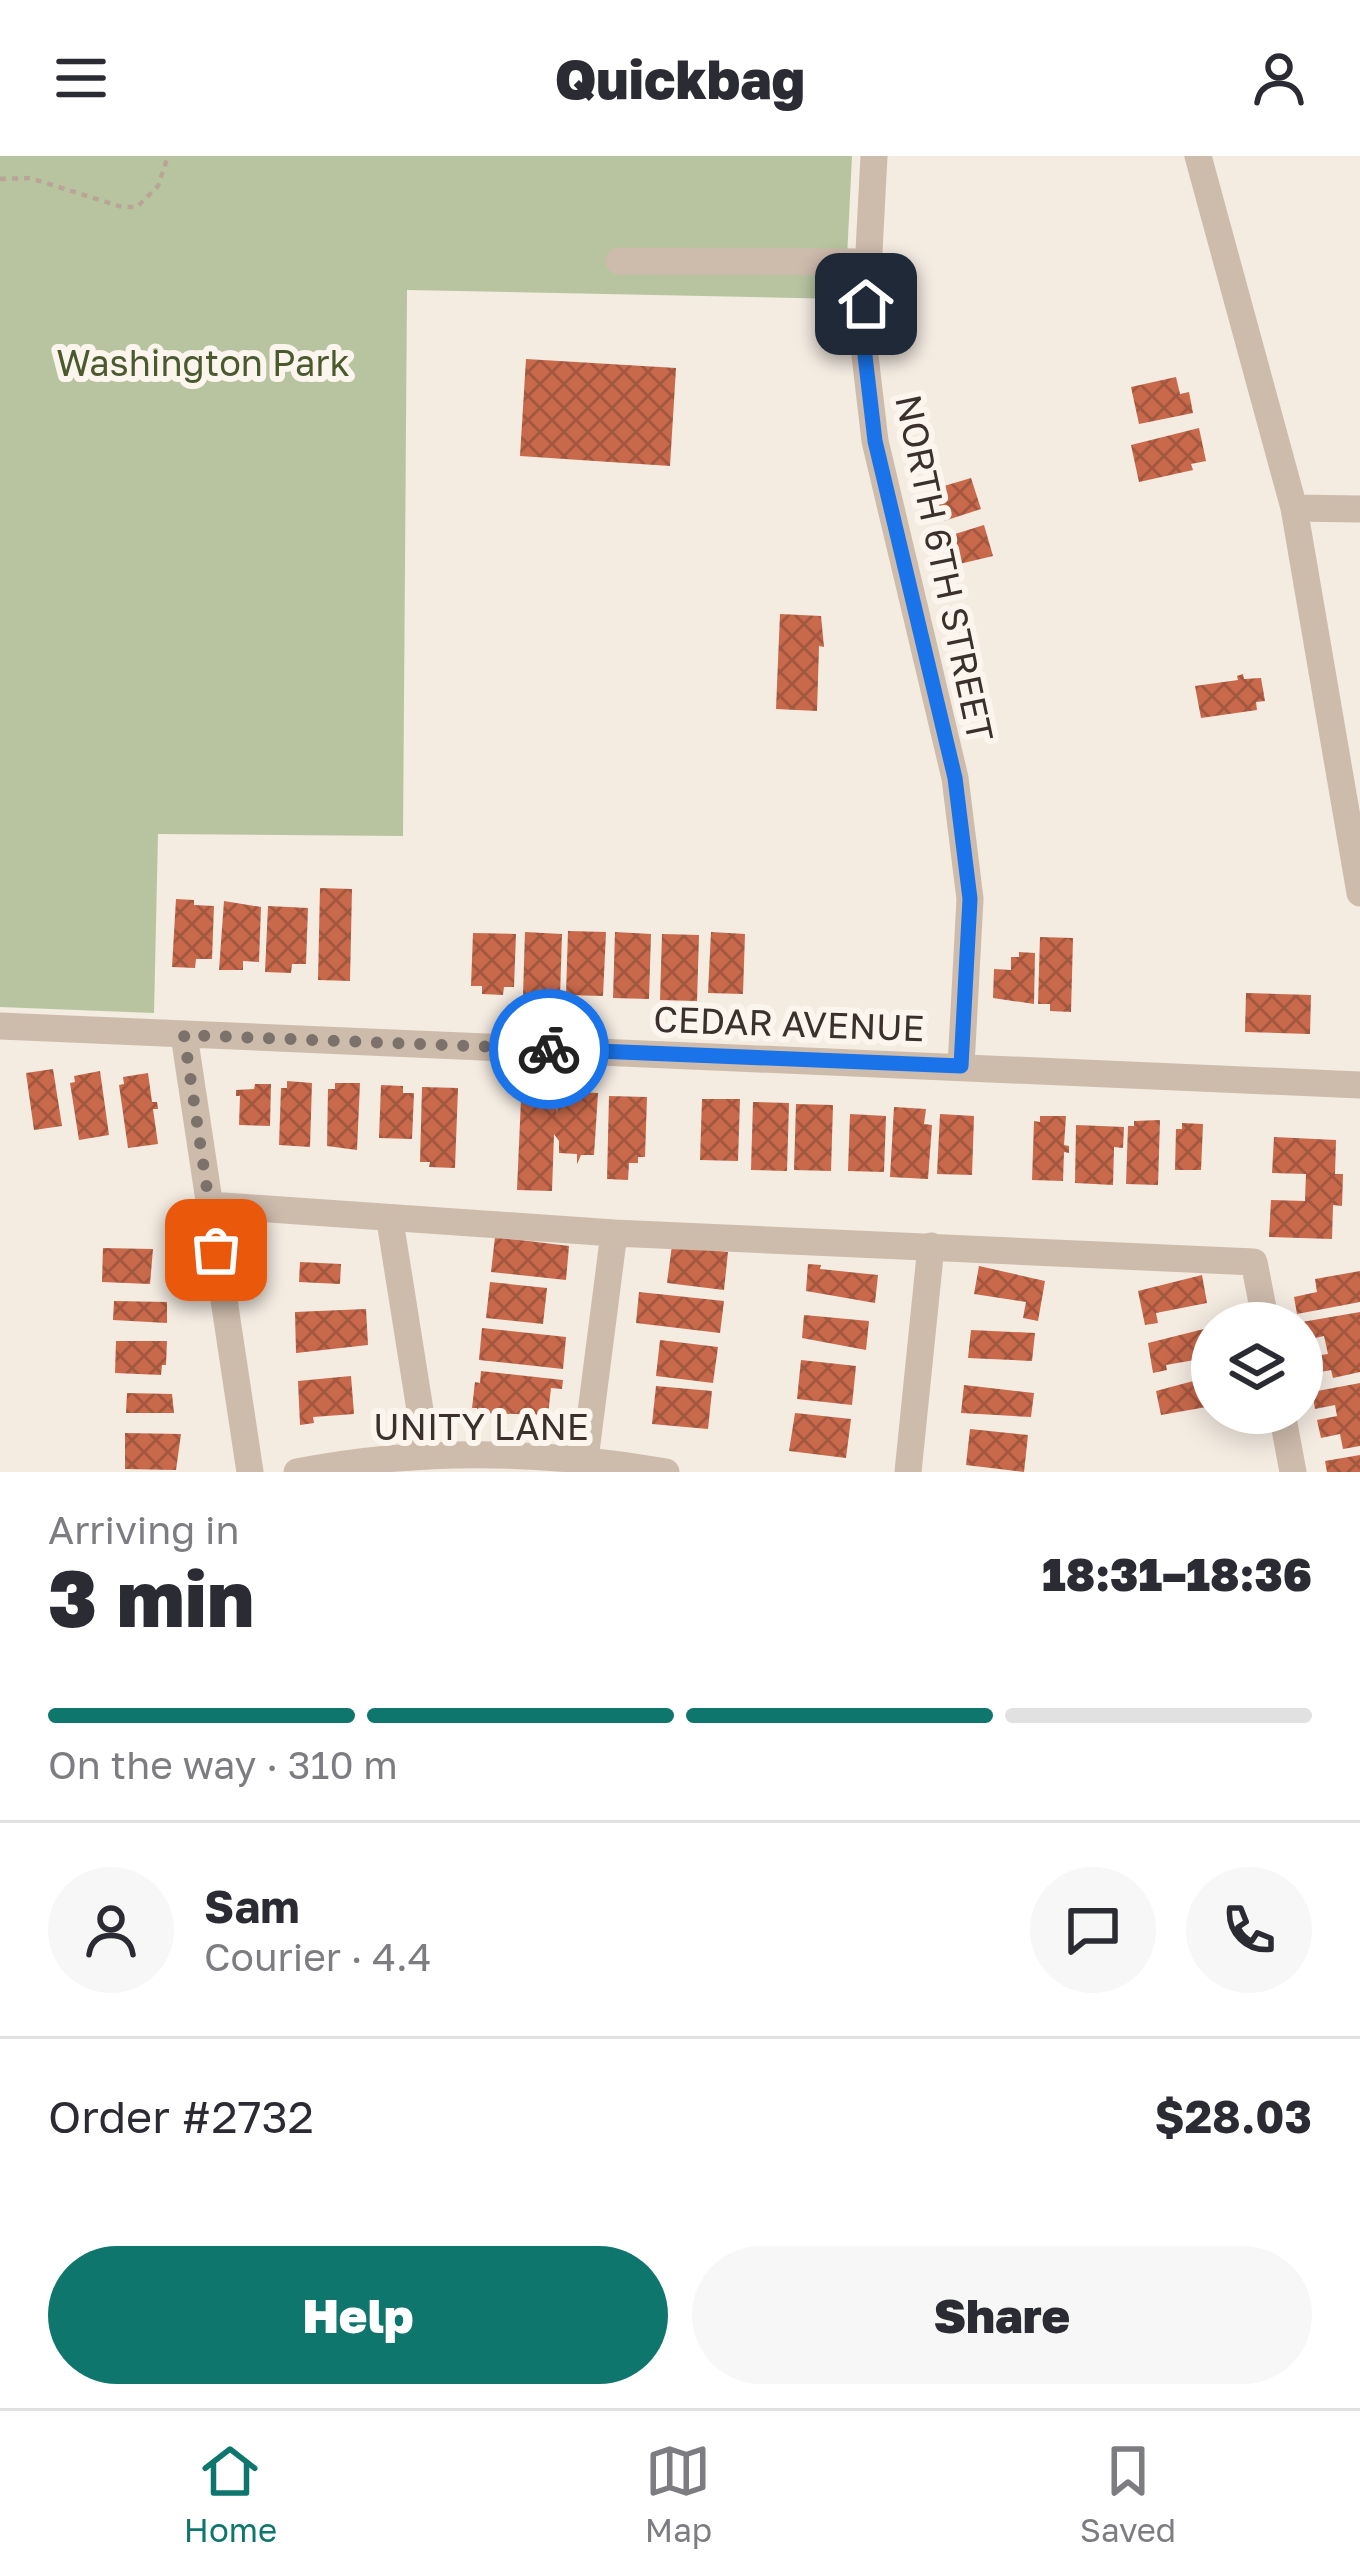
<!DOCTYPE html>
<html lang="en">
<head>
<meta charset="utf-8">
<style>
  body { margin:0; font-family:"Golos Text",sans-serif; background:#f7f7f7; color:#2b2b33; height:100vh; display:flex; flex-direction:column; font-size:45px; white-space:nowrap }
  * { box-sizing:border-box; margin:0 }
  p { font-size:39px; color:#7c7c81 }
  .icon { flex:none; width:66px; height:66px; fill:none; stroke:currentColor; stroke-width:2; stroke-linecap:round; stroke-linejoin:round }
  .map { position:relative; height:1316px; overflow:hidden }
  .drawer { display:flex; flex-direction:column; background:#fff; flex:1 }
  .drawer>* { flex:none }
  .fabs { position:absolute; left:1191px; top:1146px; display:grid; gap:24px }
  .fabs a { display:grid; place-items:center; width:132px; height:132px; border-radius:50%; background:#fff; box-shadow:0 6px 30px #0003; font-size:60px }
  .pin { position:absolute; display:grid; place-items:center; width:102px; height:102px; color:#fff; margin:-51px; border-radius:24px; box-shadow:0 6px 18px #0006 }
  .courier { position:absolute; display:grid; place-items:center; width:120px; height:120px; margin:-60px; border:9px solid #1a73e8; border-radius:50%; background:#fff; color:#222; box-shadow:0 3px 15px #0007 }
  .head em { font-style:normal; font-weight:800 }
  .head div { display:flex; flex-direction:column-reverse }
  .head { display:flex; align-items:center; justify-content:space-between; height:204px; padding:0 48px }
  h1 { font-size:78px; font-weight:800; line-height:90px }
  .bar { display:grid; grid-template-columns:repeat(4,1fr); gap:18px 12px; align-content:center; height:144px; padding:0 48px }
  .bar i { height:15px; border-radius:9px; background:#e1e1e2 }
  .bar .active { background:#0f766e }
  .bar p { grid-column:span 4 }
  .line { display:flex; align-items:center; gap:30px; padding:0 48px; border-top:3px solid #e1e1e2 }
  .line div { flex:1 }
  .round { display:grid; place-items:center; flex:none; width:126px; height:126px; border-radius:63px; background:#f7f7f7 }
  .cta { display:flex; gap:24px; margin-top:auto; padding:24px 48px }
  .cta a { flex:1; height:138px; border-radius:72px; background:#0f766e; color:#fff; font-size:48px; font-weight:800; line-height:138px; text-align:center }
  .cta a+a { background:#f7f7f7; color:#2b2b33 }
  header { display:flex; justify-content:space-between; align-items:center; height:156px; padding:0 48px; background:#fff; font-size:54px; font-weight:800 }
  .dock { display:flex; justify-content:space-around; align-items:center; height:168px; border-top:3px solid #e1e1e2; background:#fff; font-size:33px; color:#7c7c81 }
  .dock a { display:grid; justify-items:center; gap:6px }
  .dock .active { color:#0f766e }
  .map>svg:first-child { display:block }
</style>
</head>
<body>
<header><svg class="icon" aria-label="menu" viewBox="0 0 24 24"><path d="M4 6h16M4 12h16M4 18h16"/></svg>Quickbag<svg class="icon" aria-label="person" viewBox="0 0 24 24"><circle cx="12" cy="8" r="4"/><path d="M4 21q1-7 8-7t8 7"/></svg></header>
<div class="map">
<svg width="1360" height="1316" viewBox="0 0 1360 1316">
  <defs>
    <pattern id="building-cross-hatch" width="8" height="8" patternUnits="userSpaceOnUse" patternTransform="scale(3)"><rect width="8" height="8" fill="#c8694b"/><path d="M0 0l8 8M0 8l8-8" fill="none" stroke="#a4573f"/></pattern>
  </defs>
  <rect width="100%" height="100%" fill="#f4ebe1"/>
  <path fill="#b8c4a0" d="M0,0H852L845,143L407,134L403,680L158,678L154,857L0,851Z"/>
  <path fill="url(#building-cross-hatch)" d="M526,203L676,212L670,310L520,300Z
    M1176,221L1180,238L1189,236L1193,257L1139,268L1131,231Z
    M1199,272L1206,305L1191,308L1193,314L1139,326L1131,289Z
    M971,322L981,353L944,365L934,333Z
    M984,369L993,400L951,410L942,382Z
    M780,458L821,460L824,491L819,490L817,555L776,553Z
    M1243,518L1244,523L1261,522L1265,545L1256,546L1257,554L1201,562L1195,530L1238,524L1237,520Z
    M320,732L352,733L350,825L318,824Z
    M176,743L194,744V749L214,750L212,803H196L195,812L172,811Z
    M224,745L261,751L259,806L243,805V814H219Z
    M268,750L308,752L306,808H292L291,817L265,816Z
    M568,775L606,776L603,840L566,839Z
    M525,776L562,778L560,840L523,839Z
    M615,776L651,778L649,843L613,842Z
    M711,776L745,778L743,838L708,837Z
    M473,777L516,778L514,831H504L503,839L482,838V830H471Z
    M662,778L699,779L697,845L660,844Z
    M1040,781L1073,782L1071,856L1050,855V848H1038Z
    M1019,796L1035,797L1034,848L993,842L994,813L1011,814V801H1019Z
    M1246,837L1311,839L1310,878L1245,876Z
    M53,913L62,970L34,974L26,917Z
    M100,915L109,979L79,984L70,927L75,926L74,920Z
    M148,917L152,946H157L158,953H153L158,988L128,992L119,929L124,928L123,921Z
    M287,925L312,927L310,991L279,989L281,932H287Z
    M335,927H360L357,994L327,990L328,933H335Z
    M255,928H271L270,970L239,969L240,940H236V934L254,933Z
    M381,929L403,930V937H414L412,983L379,982Z
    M422,931L458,932L455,1012L429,1011L430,1006H420Z
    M558,935L598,937L594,999H581L577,1008V998L559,997V985L554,978L552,1035L517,1034L521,943L523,936L556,937L557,960Z
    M609,940L647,941L645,1001H638V1007H629L628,1024L607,1023Z
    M702,943H740L738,1005L700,1004Z
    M753,946L789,947L787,1015L751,1014Z
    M796,948L833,949L831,1015L794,1014Z
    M894,951L926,953L924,968L932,969L928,1023L890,1021Z
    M850,958L886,960L884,1016L848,1015Z
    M940,958L974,960L972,1019L937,1018Z
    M1040,960H1066L1064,989L1069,990V997L1064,996L1063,1025L1032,1024L1034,965L1040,966Z
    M1160,964L1158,1029L1126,1028L1128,970H1134V965Z
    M1182,967L1203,968L1201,1014H1175L1176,973H1182Z
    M1076,969L1124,971L1123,992L1114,991L1113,1029L1075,1027Z
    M1274,981L1336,984L1335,1018H1343L1342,1050L1333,1049L1332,1083L1269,1081L1271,1044L1305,1045L1306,1018L1272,1017Z
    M495,1081L569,1090L566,1124L491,1116Z
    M672,1089L728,1096L724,1134L667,1127Z
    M103,1092L153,1093L150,1128L102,1126Z
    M300,1106L341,1108L340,1128L299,1126Z
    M808,1108L821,1109L820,1113L878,1119L875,1147L806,1135Z
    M979,1110L1045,1125L1038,1165L1023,1162L1026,1146L974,1138Z
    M1360,1115V1146L1297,1158L1294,1141L1317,1136L1315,1123Z
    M1202,1119L1207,1147L1156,1157L1158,1167L1145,1169L1138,1135Z
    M490,1126L547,1132L543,1168L486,1162Z
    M639,1136L724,1145L720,1177L636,1167Z
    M114,1145L167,1146V1167L113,1164Z
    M366,1153L368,1189L296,1197L295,1156Z
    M1360,1156V1216L1333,1222L1331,1214L1310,1218L1307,1201L1328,1198L1324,1180L1302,1185V1166Z
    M804,1159L869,1165L866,1194L802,1182Z
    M1212,1171V1201L1166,1209L1167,1214L1153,1217L1148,1187Z
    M482,1172L566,1181L563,1213L479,1204Z
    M971,1174L1035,1177L1032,1205L968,1202Z
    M660,1184L718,1191L713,1227L656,1220Z
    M116,1185H167L166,1209H162L161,1219L115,1217Z
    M801,1204L856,1210L852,1249L797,1243Z
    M481,1215L563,1224L562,1233L551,1232L548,1259L477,1257V1252H472L475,1226L480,1227Z
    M351,1220L354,1258L313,1261L314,1267L300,1269L298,1225Z
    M1212,1220V1250L1161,1259L1156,1235Z
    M1360,1227V1290L1343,1293L1340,1278L1321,1282L1317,1264L1337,1260L1335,1249L1315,1253L1312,1236Z
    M964,1229L1034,1237L1031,1261L961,1257Z
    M656,1230L712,1235L708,1273L652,1268Z
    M127,1237L172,1238L174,1257H126Z
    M795,1257L851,1263L846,1302L789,1295Z
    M970,1273L1028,1279L1024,1316L966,1309Z
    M125,1277L181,1278L176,1314L125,1313Z
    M1360,1299V1316H1327L1325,1305Z"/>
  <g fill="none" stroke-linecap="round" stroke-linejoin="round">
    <path stroke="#b9a596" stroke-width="4.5" stroke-dasharray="6 6" stroke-linecap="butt" d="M0,23L30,22L122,51H137L158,30L168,0"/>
    <path stroke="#cdbbac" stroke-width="27" d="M874,0L864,191L875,285L955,622L970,743L961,910
      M1198,0L1294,352L1360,737
      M619,105L867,106
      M1294,352L1360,353
      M0,870L1360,929
      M184,879L250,1316
      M210,1049L614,1077L1254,1106L1266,1167
      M390,1065L427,1298
      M1282,1257L1293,1316
      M585,1303L614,1077
      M297,1316C418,1292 543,1294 666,1316
      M908,1316L931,1090"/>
  </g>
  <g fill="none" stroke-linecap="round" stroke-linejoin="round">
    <path stroke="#7c716b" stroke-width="12" stroke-dasharray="0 21.6" d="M216,1094L184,879L549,893"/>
    <path stroke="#1a73e8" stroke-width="15" d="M549,893L961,910L970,743L955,622L875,285L864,191L866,148"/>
  </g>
  <g text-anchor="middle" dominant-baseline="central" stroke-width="12" stroke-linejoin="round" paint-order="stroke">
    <g font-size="36" fill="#4a5a2e" stroke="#fbf5ee">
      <text x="203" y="206">Washington Park</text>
    </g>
    <g font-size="36" fill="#3b302b" stroke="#fbf5ee">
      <text transform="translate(945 412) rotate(78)">NORTH 6TH STREET</text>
      <text transform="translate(789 867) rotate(2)">CEDAR AVENUE</text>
      <text x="481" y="1270">UNITY LANE</text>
    </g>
  </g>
</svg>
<div class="fabs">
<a><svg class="icon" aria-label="layers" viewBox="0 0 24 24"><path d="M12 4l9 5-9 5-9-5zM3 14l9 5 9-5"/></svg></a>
</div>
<div class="pin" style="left:216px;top:1094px;background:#ea580c"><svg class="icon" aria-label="bag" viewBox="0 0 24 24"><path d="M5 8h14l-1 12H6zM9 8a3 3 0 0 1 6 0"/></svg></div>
<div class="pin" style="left:866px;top:148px;background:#1f2937"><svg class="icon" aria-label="home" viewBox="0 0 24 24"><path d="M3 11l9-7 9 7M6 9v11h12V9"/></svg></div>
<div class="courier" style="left:549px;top:893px"><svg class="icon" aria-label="bike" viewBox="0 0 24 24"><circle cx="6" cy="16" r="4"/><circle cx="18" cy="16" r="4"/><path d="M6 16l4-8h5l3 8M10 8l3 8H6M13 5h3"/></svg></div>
</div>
<section class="drawer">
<div class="head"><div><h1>3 min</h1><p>Arriving in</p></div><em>18:31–18:36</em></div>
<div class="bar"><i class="active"></i><i class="active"></i><i class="active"></i><i></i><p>On the way · 310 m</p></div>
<div class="line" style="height:216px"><a class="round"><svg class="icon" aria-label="person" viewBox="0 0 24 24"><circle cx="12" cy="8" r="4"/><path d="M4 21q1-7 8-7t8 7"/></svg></a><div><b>Sam</b><p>Courier · 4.4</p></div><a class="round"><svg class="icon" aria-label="chat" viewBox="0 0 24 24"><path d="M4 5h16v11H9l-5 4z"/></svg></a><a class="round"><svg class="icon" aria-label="phone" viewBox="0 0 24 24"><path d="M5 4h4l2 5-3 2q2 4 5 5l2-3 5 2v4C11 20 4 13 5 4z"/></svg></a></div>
<div class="line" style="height:156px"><div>Order #2732</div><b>$28.03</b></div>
<div class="cta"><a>Help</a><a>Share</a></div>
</section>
<nav class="dock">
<a class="active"><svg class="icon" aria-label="home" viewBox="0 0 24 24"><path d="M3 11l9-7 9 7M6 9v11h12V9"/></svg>Home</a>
<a><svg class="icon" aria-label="map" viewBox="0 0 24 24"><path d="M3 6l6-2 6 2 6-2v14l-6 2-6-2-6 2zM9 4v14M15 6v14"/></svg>Map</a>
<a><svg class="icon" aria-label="saved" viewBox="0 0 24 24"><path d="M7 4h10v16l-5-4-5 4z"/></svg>Saved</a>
</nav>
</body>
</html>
